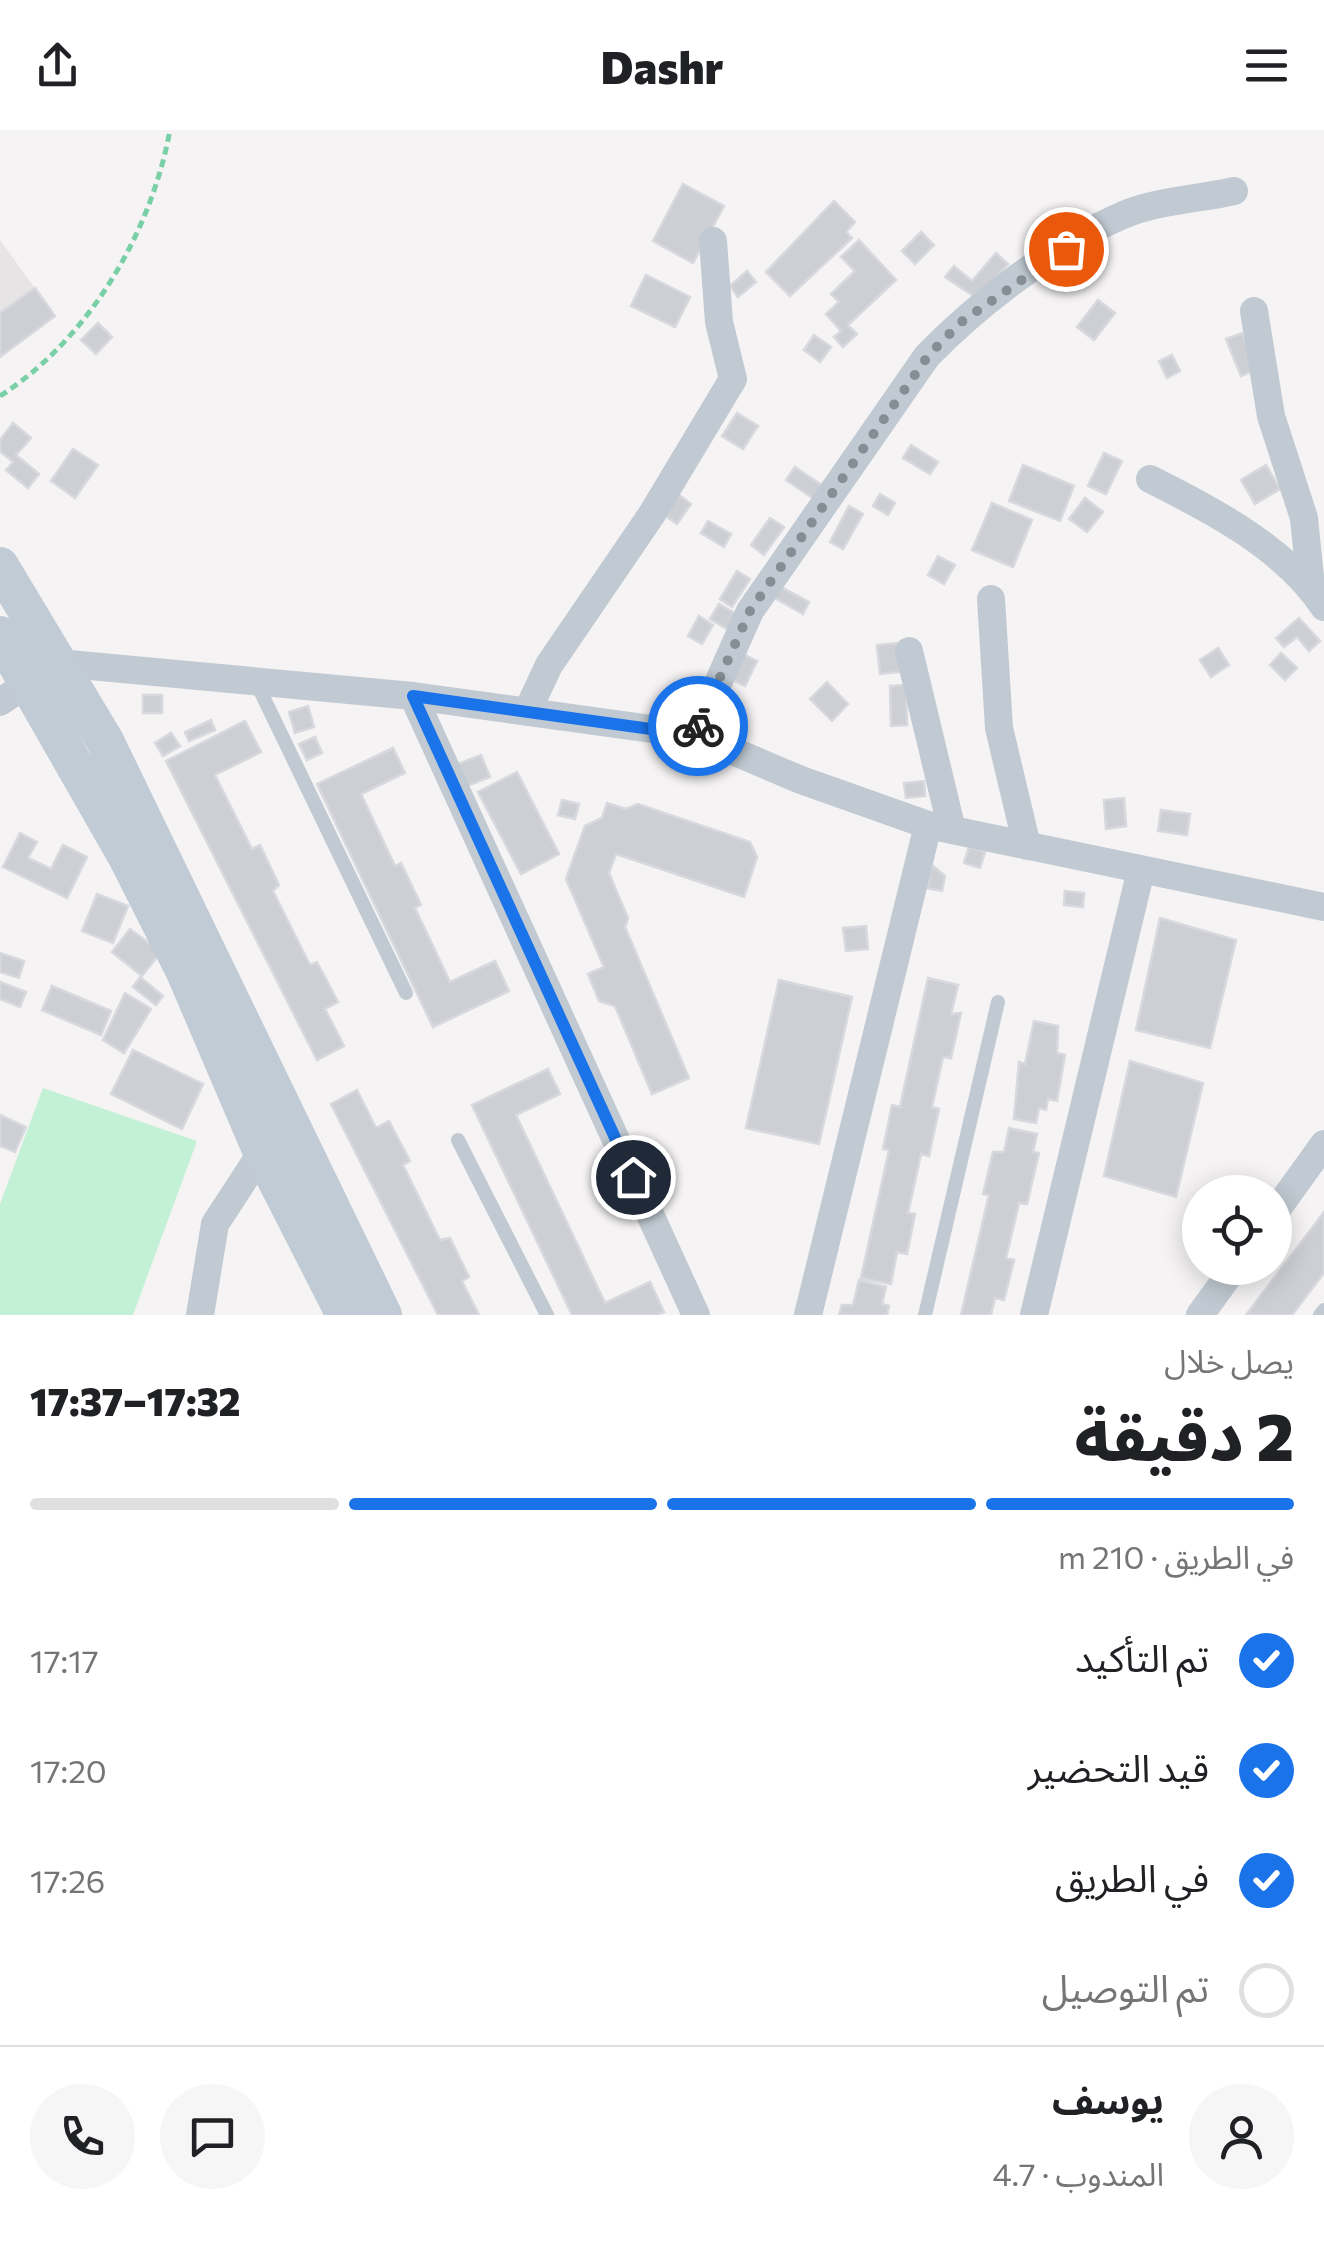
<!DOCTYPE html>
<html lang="ar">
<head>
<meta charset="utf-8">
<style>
  body { margin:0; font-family:Commissioner,"Noto Sans Arabic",sans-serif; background:#f6f6f6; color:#202124; direction:rtl; height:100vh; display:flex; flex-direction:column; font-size:38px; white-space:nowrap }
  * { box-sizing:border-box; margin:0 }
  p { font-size:32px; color:#757577 }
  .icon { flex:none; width:55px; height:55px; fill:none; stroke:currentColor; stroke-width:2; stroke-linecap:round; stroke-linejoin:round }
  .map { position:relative; height:1185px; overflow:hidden; direction:ltr }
  .panel { display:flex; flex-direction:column; background:#fff; flex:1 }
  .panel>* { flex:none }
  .fabs { position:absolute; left:1182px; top:1045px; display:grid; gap:20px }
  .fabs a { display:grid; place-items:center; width:110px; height:110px; border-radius:50%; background:#fff; box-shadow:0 5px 25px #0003; font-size:50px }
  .pin { position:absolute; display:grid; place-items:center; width:85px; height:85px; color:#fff; margin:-42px; border:5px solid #fff; border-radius:50%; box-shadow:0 2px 10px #0007 }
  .courier { position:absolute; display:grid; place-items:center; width:100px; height:100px; margin:-50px; border:8px solid #1a73e8; border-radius:50%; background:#fff; color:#222; box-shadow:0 2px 12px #0007 }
  .overview em { font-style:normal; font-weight:800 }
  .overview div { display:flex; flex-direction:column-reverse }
  .overview { display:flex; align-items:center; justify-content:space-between; height:170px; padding:0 30px }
  h1 { font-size:65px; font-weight:800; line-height:75px }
  .bar { display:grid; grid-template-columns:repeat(4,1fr); gap:15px 10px; align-content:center; height:120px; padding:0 30px }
  .bar i { height:12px; border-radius:8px; background:#e0e0e0 }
  .bar .selected { background:#1a73e8 }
  .bar p { grid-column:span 4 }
  .line { display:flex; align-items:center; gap:25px; padding:0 30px; border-top:2px solid #e0e0e0 }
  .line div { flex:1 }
  .round { display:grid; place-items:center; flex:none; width:105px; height:105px; border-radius:52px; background:#f6f6f6 }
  ol { padding:0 30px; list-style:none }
  li { display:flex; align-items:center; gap:30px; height:110px }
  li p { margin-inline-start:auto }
  li .icon { padding:10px; border-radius:50%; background:#1a73e8; color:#fff; stroke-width:4 }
  li:last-child { color:#757577 }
  li i { width:55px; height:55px; border:5px solid #e0e0e0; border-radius:50% }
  header { display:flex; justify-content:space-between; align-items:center; height:130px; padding:0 30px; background:#fff; font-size:45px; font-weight:800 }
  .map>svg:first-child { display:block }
</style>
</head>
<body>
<header><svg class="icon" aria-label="menu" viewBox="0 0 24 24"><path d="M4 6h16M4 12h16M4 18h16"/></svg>Dashr<svg class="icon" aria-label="share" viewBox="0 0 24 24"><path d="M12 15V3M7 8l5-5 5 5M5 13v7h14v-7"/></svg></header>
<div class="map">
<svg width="1324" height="1185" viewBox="0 0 1324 1185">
  <rect width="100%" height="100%" fill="#f5f3f3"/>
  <path fill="#e6e4e5" d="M0,110L55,186L0,227Z"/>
  <path fill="#c3f1d5" d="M43,958L197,1011L133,1185H0V1074Z"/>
  <path fill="#cdcfd5" stroke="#d7d9de" stroke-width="2.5" d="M683,54L724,76L693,133L653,111Z
    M834,71L855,92L846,102L852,108L790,166L766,142Z
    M921,102L934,115L915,134L902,121Z
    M859,110L896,150L848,195L857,204L843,217L834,207L841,201L826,184L839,172L831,164L855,141L841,127Z
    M996,123L1008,134L978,169L945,147L954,136L972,151Z
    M747,141L756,152L738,167L730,156Z
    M646,145L690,167L675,197L631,176Z
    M35,158L55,186L0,227V183Z
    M1098,170L1115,183L1094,210L1077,197Z
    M98,193L112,207L96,224L81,210Z
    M1242,203L1257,239L1241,246L1226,209Z
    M814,205L831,217L820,232L804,220Z
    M1172,225L1180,241L1167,248L1159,231Z
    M737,283L758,296L743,319L722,306Z
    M13,293L31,308L16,325L39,344L28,358L6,340L13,332L0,321V310Z
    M911,315L938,332L930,344L903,328Z
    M73,319L98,335L75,368L51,351Z
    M1104,323L1122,331L1106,364L1088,356Z
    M1023,335L1074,356L1060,391L1009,371Z
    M1266,335L1280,359L1255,374L1241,350Z
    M795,337L826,358L817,371L786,350Z
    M675,362L691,374L677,394L661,383Z
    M880,364L895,373L888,385L873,376Z
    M1085,368L1103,382L1087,402L1069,389Z
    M992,373L1032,390L1013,437L972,420Z
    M849,376L863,384L843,419L830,412Z
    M770,388L784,397L764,425L751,415Z
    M708,391L731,404L724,417L701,403Z
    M938,426L955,435L944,454L928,445Z
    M737,441L750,449L732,477L720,469Z
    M772,452L809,472L803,484L766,463Z
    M719,474L738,485L729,500L710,489Z
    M699,486L713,495L702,514L688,506Z
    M1299,488L1320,511L1309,521L1297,507L1284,517L1276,508Z
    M897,513L900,542L880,544L877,515Z
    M1218,518L1229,535L1211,547L1200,530Z
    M741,523L757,531L745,556L728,548Z
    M1281,523L1297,538L1285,550L1270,535Z
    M827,552L848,574L832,591L810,569Z
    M906,555L907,595L891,596L890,556Z
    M143,565H162V583H143Z
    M308,576L314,597L295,603L289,582Z
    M211,590L215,600L189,611L185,602Z
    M245,591L261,622L215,645L252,719L260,715L279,755L273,761L310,835L317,832L338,872L325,879L344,916L317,930L166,631Z
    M171,603L180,616L163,626L155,613Z
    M315,607L322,623L307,630L299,614Z
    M393,618L405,643L361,664L395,736L401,733L421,775L415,778L450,852L495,831L509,861L433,897L317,654Z
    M481,625L490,647L467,656L458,634Z
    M517,642L559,724L521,744L478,662Z
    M924,651L925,666L906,668L904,653Z
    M1124,668L1126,696L1106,699L1104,670Z
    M562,670L579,674L575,689L558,685Z
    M607,673L626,679L638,674L750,712L757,727L744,767L616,724L609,743L628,788L625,797L689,948L652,964L615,876L599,871L588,844L604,837L566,749L585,696L602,688Z
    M1161,680L1190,684L1187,705L1158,701Z
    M20,703L37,712L28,728L51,739L63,715L87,727L67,768L3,737Z
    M969,717L985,722L980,738L964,733Z
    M932,735L945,746L942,761L927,758Z
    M1065,761L1084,763L1083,777L1064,775Z
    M97,764L128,776L113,813L82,801Z
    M1160,788L1236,810L1210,918L1136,900Z
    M866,796L868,819L846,821L843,798Z
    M130,799L161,822L142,846L112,822Z
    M0,823L24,831L19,848L0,842Z
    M140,847L163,866L156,875L133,857Z
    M928,848L958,855L951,884L961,883L951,928L943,927L932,977L939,979L929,1026L921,1024L908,1083L915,1084L907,1124L897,1122L891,1154L861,1148L889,1020L883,1019L892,975L900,977Z
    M779,850L852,867L819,1014L746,998Z
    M0,852L26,862L20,877L0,869Z
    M52,856L111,881L101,905L42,880Z
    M125,863L151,879L124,923L103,910Z
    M1034,891L1058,896L1057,923L1065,925L1057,971L1048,969L1046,980L1039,978L1036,993L1014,989L1019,932L1025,934Z
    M133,920L203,954L182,999L111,964Z
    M1130,931L1203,953L1176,1067L1104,1046Z
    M548,939L560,964L516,985L605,1173L650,1152L664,1182L657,1185H572L472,975Z
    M357,960L376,998L389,991L410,1031L403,1035L440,1110L450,1108L469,1147L462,1151L479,1185H438L331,974Z
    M0,985L26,997L15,1022L0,1016Z
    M1009,998L1037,1004L1033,1022L1039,1023L1027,1074L1019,1073L1006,1128L1014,1130L1004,1170L995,1168L991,1185H961L989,1065L983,1064L993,1022H1004Z
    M1324,1082V1143L1292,1185H1246Z
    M859,1150L886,1157L882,1174L889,1176L887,1185H839L842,1175H853Z"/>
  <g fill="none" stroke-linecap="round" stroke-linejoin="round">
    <path stroke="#7ad0a6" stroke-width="5" stroke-dasharray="8 5" stroke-linecap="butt" d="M0,266C89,209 151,103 170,0"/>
    <path stroke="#c1cad2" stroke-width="14" d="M257,554L406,863
      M458,1010L547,1185
      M925,1185L998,872
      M1320,1185L1324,1180"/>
    <path stroke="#c1cad2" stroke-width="28" d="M1254,181L1271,286L1304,388L1311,457
      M1150,349C1212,380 1285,418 1324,477
      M991,469L999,598L1027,716
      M909,521L952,700
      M413,566L696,1185
      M0,572L58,533L413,566L695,605L801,650L928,695L1324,777
      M527,582L549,535L652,384L733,249L719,192L713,111
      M695,605L750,481L927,226C978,174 1054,115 1121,86C1154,71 1199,69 1234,61
      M1275,1082L1324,1014
      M200,1185L215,1094L262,1022
      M808,1185L928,695
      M1034,1185L1141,740
      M1200,1185L1234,1138"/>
    <path stroke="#c1cbd6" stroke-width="38" d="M0,436L105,611L383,1185
      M0,505L127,727L185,842L262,1022L345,1185"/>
  </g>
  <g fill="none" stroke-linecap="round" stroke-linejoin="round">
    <path stroke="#868d94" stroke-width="10" stroke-dasharray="0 18" d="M698,596L750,481L928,226L960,193L1066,119"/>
    <path stroke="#1a73e8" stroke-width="12" d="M633,1047L413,566L694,605L698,596"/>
  </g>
</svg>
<div class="fabs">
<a><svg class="icon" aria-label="locate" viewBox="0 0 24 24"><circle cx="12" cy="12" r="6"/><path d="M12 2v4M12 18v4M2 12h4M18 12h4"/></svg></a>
</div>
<div class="pin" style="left:1066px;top:119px;background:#ea580c"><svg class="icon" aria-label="bag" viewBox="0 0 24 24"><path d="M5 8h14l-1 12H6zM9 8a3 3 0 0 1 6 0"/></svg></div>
<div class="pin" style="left:633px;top:1047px;background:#1f2937"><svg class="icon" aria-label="home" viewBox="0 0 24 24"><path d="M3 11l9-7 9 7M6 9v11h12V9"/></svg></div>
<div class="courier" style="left:698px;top:596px"><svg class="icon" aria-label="bike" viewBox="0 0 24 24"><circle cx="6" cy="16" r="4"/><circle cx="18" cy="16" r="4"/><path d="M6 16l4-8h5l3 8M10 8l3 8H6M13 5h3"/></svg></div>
</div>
<section class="panel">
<div class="overview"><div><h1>2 دقيقة</h1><p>يصل خلال</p></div><em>17:32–17:37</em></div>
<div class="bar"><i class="selected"></i><i class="selected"></i><i class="selected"></i><i></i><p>في الطريق · 210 m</p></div>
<ol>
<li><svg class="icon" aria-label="check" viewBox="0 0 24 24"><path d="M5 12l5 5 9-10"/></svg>تم التأكيد<p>17:17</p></li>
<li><svg class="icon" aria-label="check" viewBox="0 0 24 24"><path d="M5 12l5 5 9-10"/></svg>قيد التحضير<p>17:20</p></li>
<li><svg class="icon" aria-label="check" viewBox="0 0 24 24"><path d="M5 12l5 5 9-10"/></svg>في الطريق<p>17:26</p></li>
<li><i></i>تم التوصيل</li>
</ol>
<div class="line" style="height:180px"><a class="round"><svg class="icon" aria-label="person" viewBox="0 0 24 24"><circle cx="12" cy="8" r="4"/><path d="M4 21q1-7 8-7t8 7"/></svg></a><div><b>يوسف</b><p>المندوب · 4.7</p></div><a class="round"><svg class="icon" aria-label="chat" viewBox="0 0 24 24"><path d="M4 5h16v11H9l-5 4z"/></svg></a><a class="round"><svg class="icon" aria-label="phone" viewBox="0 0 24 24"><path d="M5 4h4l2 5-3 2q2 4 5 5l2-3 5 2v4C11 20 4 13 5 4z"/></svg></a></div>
</section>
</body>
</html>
